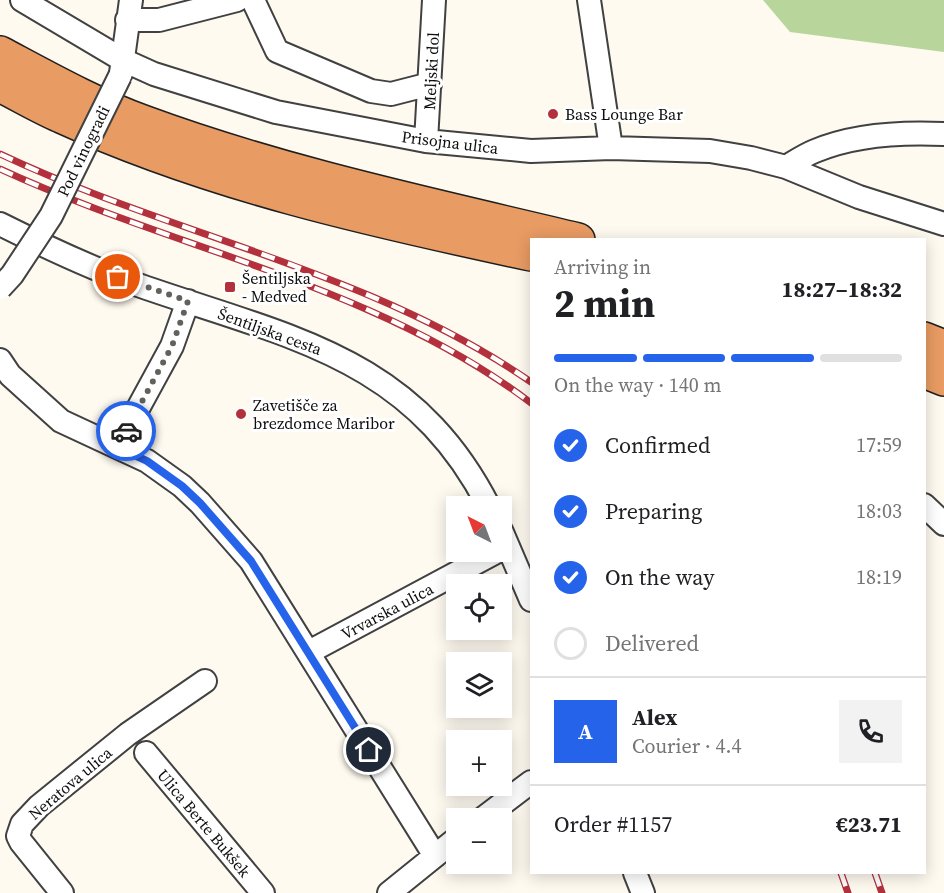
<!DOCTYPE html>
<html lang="en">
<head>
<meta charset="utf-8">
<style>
  body { margin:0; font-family:"Source Serif 4",serif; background:#f2f2f2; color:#202124; height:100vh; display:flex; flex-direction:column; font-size:22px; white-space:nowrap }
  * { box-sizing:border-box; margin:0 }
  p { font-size:20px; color:#757577 }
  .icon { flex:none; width:33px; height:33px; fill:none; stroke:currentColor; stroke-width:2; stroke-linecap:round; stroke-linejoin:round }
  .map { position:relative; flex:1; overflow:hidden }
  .panel { position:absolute; left:530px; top:238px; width:396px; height:636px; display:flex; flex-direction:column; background:#fff; border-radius:0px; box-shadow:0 3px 15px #0003 }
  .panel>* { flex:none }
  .needle { width:39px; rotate:318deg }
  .buttons { position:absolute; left:446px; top:496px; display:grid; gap:12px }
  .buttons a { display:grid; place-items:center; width:66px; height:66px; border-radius:0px; background:#fff; box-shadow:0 3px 15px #0003; font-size:30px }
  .pin { position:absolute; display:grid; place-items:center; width:51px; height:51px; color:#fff; margin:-26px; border:3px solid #fff; border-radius:50%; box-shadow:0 2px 6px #0007 }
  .courier { position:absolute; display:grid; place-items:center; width:60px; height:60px; margin:-30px; border:4px solid #2563eb; border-radius:50%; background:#fff; color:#222; box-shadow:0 2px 8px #0007 }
  .headline em { font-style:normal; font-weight:700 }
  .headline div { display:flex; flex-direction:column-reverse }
  .headline { display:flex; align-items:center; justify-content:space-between; height:102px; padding:0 24px }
  h1 { font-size:39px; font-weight:700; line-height:45px }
  .bar { display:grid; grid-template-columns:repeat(4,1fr); gap:9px 6px; align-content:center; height:72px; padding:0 24px }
  .bar i { height:8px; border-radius:4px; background:#e0e0e0 }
  .bar .selected { background:#2563eb }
  .bar p { grid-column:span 4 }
  .line { display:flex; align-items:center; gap:15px; padding:0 24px; border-top:2px solid #e0e0e0 }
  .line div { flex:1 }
  .round { display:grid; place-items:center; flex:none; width:63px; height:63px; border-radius:0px; background:#f2f2f2 }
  ol { padding:0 24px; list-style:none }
  li { display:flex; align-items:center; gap:18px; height:66px }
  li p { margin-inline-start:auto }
  li .icon { padding:6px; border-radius:50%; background:#2563eb; color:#fff; stroke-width:4 }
  li:last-child { color:#757577 }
  li i { width:33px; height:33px; border:3px solid #e0e0e0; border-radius:50% }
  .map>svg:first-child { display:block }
</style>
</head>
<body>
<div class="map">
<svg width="944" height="893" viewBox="0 0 944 893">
  <rect width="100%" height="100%" fill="#fefaf0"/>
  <path fill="#b8d59c" d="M763,0H944V52L790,32Z"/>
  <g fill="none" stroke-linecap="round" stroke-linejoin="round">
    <defs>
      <path id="minor" d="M22,0L123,60L154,74L276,112L426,141L531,151L611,148L710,151L751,158L786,167L859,197L944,224
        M253,0L277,51L371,91L391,94L430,84
        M589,0L611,148
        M127,20H159L237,0
        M121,73L131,0
        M426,141L434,0
        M786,167C796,161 805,155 815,151C855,134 901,132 944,134
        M0,224C46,247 92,269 141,286C287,337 412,356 489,507
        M0,360L10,375L61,421L147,461L182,486L200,503L251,561L435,856
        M117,447L172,346L188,301
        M924,505L944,524
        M501,530L531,600
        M309,652L496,552
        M146,753L263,893
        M482,819L531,782
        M635,873L643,893
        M62,893L21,842L18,836L22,824L39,806L128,734L205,681
        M389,893L456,839"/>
      <path id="highway" d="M0,53C47,78 93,104 143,122C284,174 432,205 578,240
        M0,85C20,95 40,107 61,116C210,184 371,220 531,254
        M924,339L944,347
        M924,371L944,379"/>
    </defs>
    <use href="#minor" stroke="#414141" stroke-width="26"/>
    <use href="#highway" stroke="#1f1f1f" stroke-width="36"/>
    <use href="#minor" stroke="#fff" stroke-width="22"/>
    <use href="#highway" stroke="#e89b63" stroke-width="33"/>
    <defs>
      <path id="rail" d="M0,154C174,236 370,271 531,382
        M0,169C175,250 376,285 531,403
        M841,873L848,893
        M875,873L882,893"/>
    </defs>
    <use href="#rail" stroke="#b2313c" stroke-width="7"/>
    <use href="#rail" stroke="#fff" stroke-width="4.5" stroke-dasharray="14" stroke-linecap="butt"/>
    <defs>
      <path id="minor-bridge" d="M0,288L12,275L51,216L120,76"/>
    </defs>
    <use href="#minor-bridge" stroke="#414141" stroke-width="26" stroke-linecap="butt"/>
    <use href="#minor-bridge" stroke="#fff" stroke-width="22"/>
  </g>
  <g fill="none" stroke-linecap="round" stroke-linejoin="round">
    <path stroke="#62615d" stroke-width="6" stroke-dasharray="0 10.8" d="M118,277L188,301L172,346L126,431"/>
    <path stroke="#2563eb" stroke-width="8" d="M126,431L117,447L147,461L182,486L200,503L251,561L369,750"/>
  </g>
  <g fill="#b2313c" stroke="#fff" stroke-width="2">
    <circle cx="553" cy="114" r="6"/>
    <rect x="224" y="281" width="12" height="12" rx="3"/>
    <circle cx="241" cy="414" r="6"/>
  </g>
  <g text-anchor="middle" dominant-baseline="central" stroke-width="6" stroke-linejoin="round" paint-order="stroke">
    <g font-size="16" fill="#0e0e0e" stroke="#fff">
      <text transform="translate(431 71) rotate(-87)">Meljski dol</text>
      <text transform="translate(450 142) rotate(7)">Prisojna ulica</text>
      <text transform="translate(83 151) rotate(-64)">Pod vinogradi</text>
      <text transform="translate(270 331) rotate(20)">Šentiljska cesta</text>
      <text transform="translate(387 611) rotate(-28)">Vrvarska ulica</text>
      <text transform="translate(70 783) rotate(-40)">Neratova ulica</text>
      <text transform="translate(204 823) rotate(50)">Ulica Berte Bukšek</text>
    </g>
    <g font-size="16" fill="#0e0e0e" stroke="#fff" text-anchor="start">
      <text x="565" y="114">Bass Lounge Bar</text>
      <text x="242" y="278">Šentiljska<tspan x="242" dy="18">- Medved</tspan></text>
      <text x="253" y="405">Zavetišče za<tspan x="253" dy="18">brezdomce Maribor</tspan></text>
    </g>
  </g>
</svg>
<div class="buttons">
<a><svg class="needle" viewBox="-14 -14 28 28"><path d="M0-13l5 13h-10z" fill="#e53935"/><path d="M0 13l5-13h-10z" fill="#757577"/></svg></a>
<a><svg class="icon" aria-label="locate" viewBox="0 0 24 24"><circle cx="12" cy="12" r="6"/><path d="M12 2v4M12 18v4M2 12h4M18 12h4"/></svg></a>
<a><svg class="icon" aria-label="layers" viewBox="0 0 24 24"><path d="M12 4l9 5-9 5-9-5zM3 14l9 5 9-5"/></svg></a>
<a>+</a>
<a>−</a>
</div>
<div class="pin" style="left:118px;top:277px;background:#ea580c"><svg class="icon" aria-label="bag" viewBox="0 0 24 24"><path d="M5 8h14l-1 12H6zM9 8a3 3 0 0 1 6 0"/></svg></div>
<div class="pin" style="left:369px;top:750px;background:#1f2937"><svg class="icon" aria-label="home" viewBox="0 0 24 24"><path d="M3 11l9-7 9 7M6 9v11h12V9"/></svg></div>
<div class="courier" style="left:126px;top:431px"><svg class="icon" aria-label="car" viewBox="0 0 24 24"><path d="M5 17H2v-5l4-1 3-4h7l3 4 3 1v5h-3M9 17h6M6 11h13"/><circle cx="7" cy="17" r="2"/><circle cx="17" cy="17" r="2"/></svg></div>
<section class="panel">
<div class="headline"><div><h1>2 min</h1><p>Arriving in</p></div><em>18:27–18:32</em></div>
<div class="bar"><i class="selected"></i><i class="selected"></i><i class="selected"></i><i></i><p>On the way · 140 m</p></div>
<ol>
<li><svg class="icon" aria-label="check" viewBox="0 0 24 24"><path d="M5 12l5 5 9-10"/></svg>Confirmed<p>17:59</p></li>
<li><svg class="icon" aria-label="check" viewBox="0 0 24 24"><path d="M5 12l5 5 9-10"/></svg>Preparing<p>18:03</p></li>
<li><svg class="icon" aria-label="check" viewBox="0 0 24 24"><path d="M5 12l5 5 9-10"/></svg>On the way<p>18:19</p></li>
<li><i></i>Delivered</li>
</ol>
<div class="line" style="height:108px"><b class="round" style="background:#2563eb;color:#fff">A</b><div><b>Alex</b><p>Courier · 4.4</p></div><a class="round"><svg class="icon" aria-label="phone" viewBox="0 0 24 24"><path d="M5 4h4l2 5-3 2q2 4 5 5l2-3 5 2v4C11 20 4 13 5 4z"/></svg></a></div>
<div class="line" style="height:78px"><div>Order #1157</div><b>€23.71</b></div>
</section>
</div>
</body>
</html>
